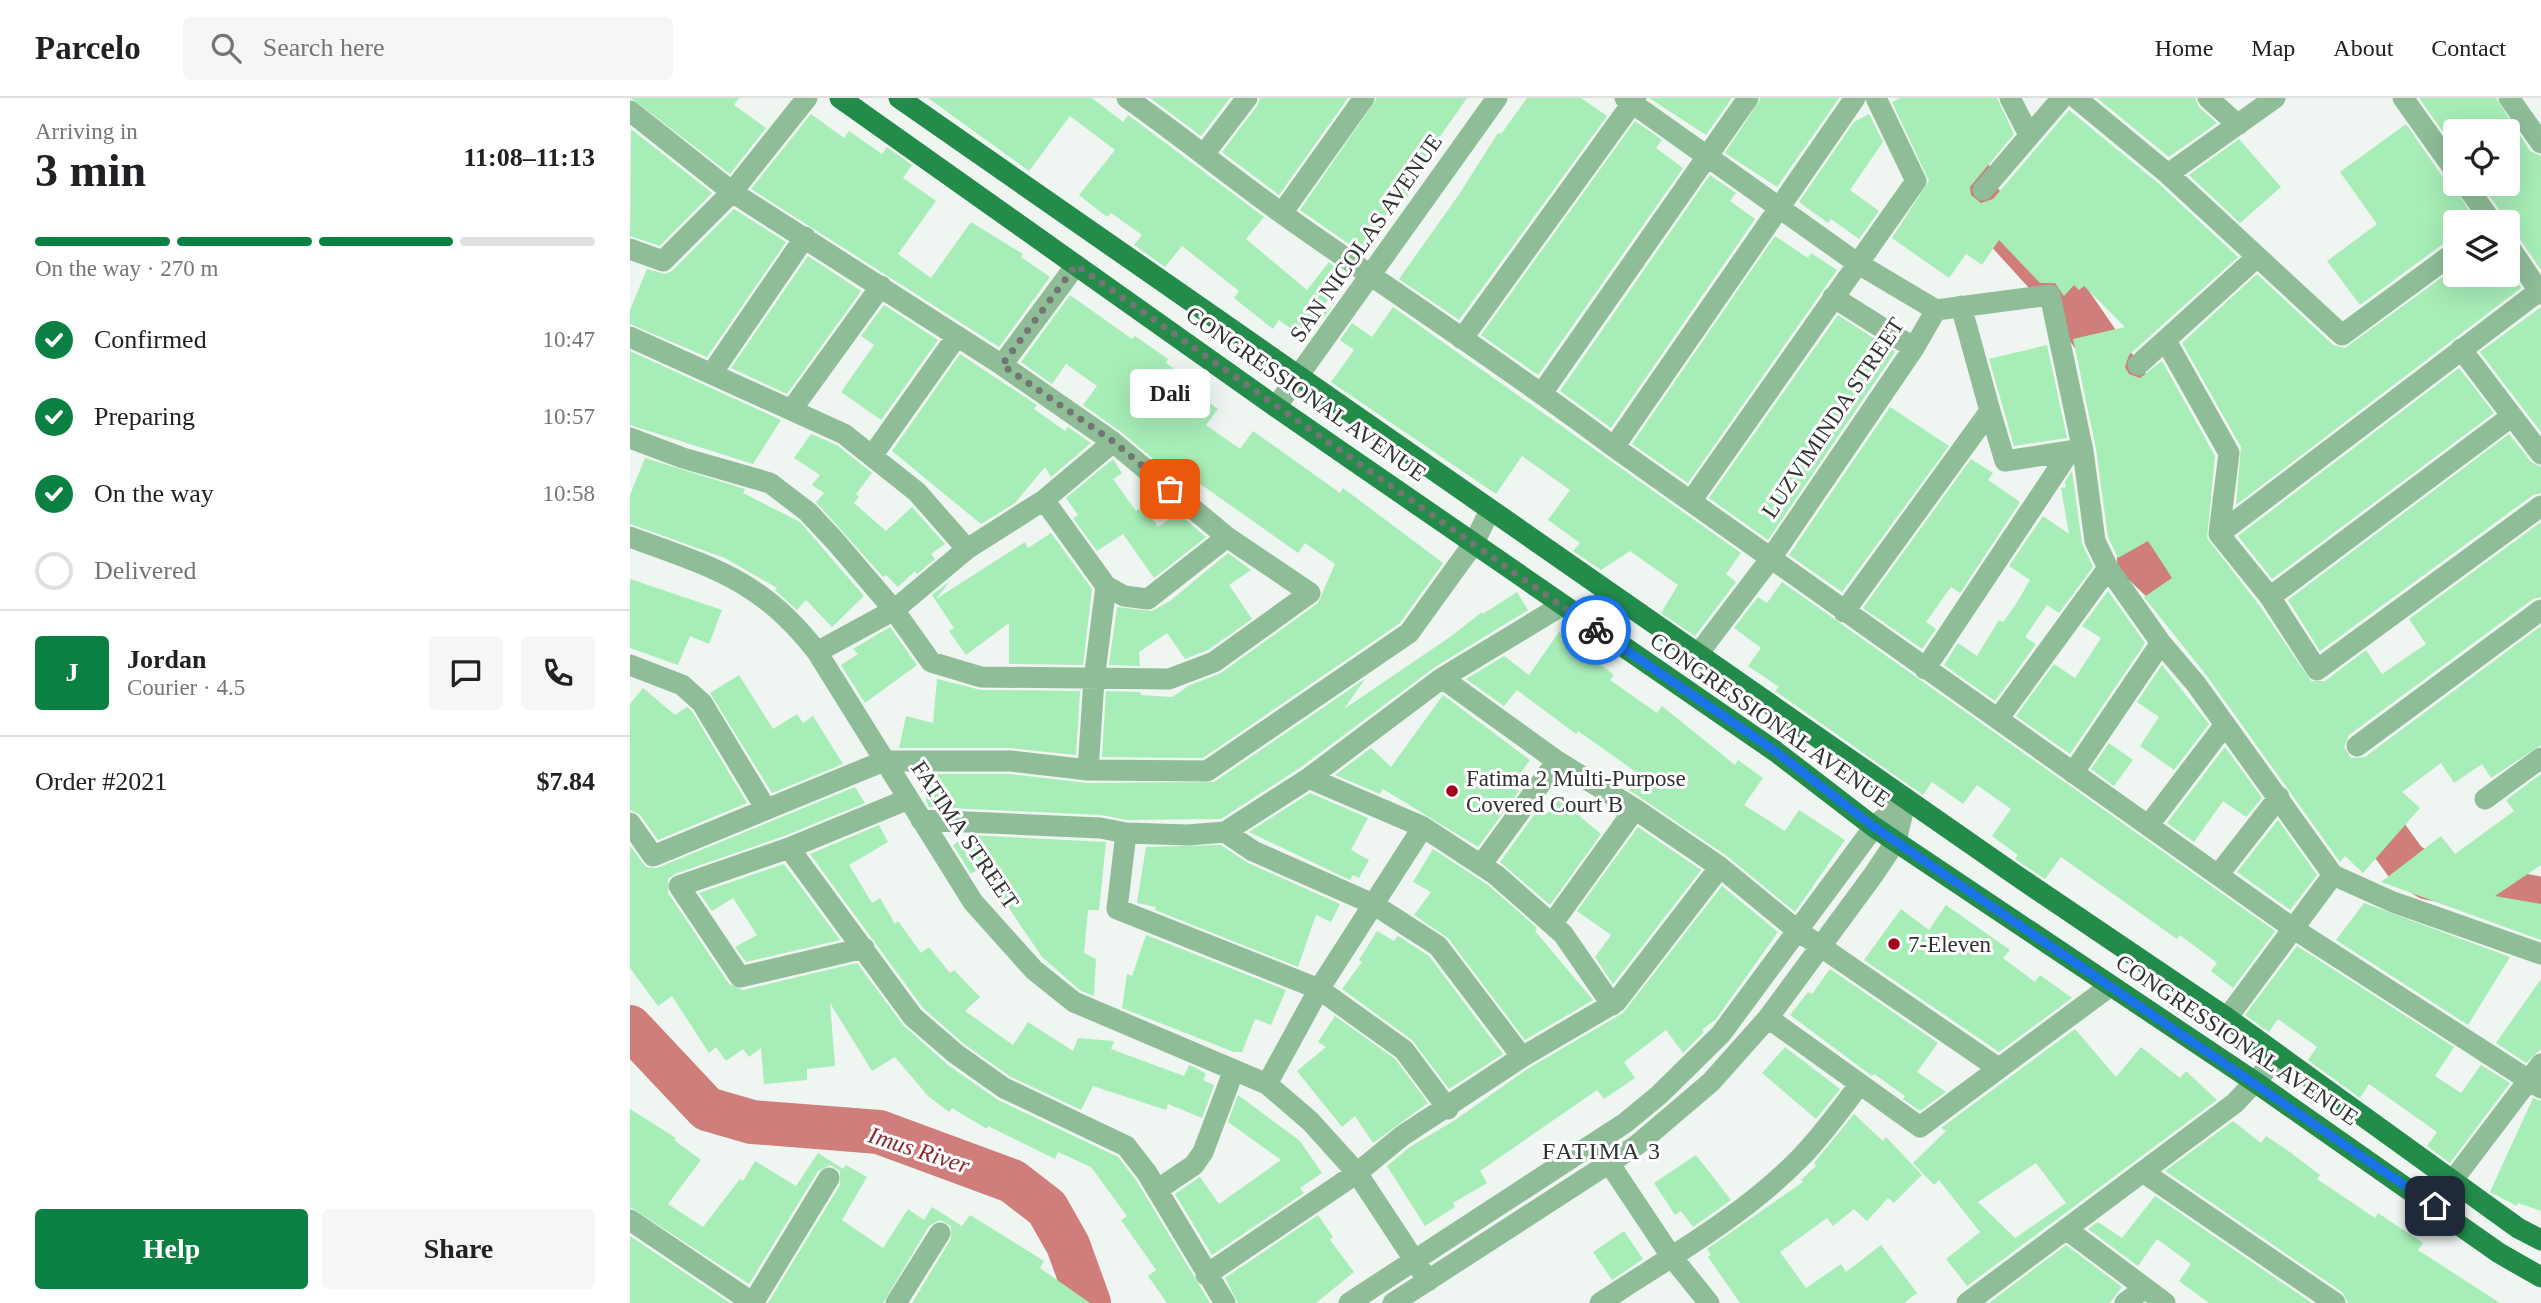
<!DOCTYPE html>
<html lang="en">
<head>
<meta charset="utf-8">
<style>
  body { margin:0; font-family:Georgia,serif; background:#f6f6f6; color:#202124; height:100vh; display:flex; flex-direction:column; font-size:26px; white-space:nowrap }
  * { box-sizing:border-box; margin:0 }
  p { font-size:23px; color:#757577 }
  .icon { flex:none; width:38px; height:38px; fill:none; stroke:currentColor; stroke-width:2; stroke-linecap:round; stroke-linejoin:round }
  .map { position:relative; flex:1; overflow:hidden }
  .sheet { display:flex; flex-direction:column; background:#fff; width:630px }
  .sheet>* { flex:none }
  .fabs { position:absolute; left:1813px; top:21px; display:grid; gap:14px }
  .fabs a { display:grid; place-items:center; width:77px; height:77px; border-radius:7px; background:#fff; box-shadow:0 7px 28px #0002; font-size:35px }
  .pin { position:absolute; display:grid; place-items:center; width:60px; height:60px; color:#fff; margin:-30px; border-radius:14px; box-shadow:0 4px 10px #0006 }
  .courier { position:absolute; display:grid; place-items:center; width:70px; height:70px; margin:-35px; border:5px solid #1a73e8; border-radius:50%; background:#fff; color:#222; box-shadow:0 2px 9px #0007 }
  .bubble { position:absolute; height:49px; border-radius:7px; background:#fff; box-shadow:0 7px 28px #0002; font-size:23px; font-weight:700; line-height:49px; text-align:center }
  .head em { font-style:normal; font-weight:700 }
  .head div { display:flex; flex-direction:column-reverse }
  .head { display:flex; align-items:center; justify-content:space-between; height:119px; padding:0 35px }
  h1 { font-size:46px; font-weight:700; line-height:52px }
  .bar { display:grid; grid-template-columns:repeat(4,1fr); gap:10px 7px; align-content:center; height:84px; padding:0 35px }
  .bar i { height:9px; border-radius:5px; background:#e0e0e0 }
  .bar .on { background:#0b8043 }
  .bar p { grid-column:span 4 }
  .line { display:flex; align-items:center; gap:18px; padding:0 35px; border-top:2px solid #e0e0e0 }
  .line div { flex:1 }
  .round { display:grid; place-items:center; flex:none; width:74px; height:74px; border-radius:7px; background:#f6f6f6 }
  ol { padding:0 35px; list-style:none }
  li { display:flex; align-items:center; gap:21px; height:77px }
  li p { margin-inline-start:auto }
  li .icon { padding:7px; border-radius:50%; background:#0b8043; color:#fff; stroke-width:4 }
  li:last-child { color:#757577 }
  li i { width:38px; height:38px; border:4px solid #e0e0e0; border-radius:50% }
  .primary-button { display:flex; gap:14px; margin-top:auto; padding:14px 35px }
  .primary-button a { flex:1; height:80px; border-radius:7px; background:#0b8043; color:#fff; font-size:28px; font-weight:700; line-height:80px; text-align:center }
  .primary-button a+a { background:#f6f6f6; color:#202124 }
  header { display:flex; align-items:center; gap:42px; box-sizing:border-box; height:98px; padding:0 35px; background:#fff; border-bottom:2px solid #e0e0e0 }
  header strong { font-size:33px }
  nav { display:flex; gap:38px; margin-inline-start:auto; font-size:24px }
  .search { width:490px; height:63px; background:#f6f6f6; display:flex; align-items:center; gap:18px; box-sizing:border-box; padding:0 24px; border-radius:7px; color:#757577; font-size:26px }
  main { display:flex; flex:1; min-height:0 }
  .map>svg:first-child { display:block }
</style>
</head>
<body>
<header>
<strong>Parcelo</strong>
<div class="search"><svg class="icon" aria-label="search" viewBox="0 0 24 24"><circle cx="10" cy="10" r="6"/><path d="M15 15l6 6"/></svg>Search here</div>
<nav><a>Home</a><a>Map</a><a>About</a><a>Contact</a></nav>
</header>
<main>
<section class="sheet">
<div class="head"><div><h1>3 min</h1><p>Arriving in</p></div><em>11:08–11:13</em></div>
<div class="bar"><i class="on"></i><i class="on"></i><i class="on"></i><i></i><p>On the way · 270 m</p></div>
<ol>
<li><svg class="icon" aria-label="check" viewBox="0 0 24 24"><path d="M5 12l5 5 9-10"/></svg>Confirmed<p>10:47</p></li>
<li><svg class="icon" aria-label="check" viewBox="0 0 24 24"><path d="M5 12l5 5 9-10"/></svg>Preparing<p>10:57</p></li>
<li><svg class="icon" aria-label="check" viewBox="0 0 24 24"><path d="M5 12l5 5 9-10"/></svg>On the way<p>10:58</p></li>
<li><i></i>Delivered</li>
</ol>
<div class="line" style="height:126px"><b class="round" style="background:#0b8043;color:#fff">J</b><div><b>Jordan</b><p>Courier · 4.5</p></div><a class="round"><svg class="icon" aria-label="chat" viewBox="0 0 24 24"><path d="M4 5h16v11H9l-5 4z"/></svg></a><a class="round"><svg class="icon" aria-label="phone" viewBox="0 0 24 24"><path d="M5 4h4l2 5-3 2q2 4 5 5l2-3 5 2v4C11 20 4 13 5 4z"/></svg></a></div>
<div class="line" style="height:91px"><div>Order #2021</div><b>$7.84</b></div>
<div class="primary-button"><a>Help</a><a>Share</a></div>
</section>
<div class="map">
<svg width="1911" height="1205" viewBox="0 0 1911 1205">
  <rect width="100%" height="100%" fill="#eff5f0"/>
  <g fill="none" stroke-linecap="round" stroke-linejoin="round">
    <path stroke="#cf7e7b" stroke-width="44" d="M1317,0L1345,98L1435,197L1497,287
      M1522,388L1509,461L1577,526
      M1719,699L1741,717L1776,765L1799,780L1911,801
      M0,929L77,1011L122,1024L249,1034L382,1083L417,1110L438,1147L459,1205"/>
  </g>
  <path fill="#a7edb7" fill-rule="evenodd" d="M1,0H109L104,7L136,30L100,76Z
    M298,0H462L493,24L498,17L634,119L616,141L677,192L699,164L716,179L695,206L701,210L688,227L684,224L672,239L649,222L643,231L604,200L609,193L552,148L535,169L504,147L512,137L481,115L477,119L449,97L485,52L440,18L399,73Z
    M520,0H600L571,38Z
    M630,0H718L649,97L592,54L627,8Z
    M747,0H837L786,73L792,78L771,106L767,103L743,134L746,137L732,155L670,112Z
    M897,0H951L977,18L829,222L769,181L830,95L868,35L871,36Z
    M1019,0H1102L1076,37Z
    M1131,0H1209L1147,89L1095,55Z
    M1270,0H1367L1384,36L1340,89L1341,97L1351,105L1363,101L1439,12L1529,86L1608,159L1499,257L1495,269L1499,276L1510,280L1532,263L1585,358L1577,440L1629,507L1681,583H1695L1736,552L1752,576L1796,546L1779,521L1911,424V499L1903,501L1719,637L1714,649L1721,660L1735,659L1911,528V647L1861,680L1852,666L1824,685L1811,665L1772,694L1790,710L1733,775L1715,758L1710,764L1577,578L1514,499L1542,480L1518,443L1488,460L1478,439L1466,351L1443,241L1495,229L1454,188L1449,192L1444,187L1434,198L1425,185H1410L1369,142L1352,167L1336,156L1319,180L1262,140L1299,83L1262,4Z
    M1467,0H1565L1569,9L1587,25L1539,59Z
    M1789,0H1866L1900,53L1911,58V172L1889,140L1878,134V124L1851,86H1878V33H1825V51Z
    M181,16L214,40L219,33L252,56L257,49L282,67L273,80L306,103L268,156L301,180L341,124L393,156L391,159L420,179L369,249L121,91Z
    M1239,16L1253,44L1220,92L1249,113L1229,141L1201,121L1198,125L1169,104L1224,24Z
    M1005,23L1032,42L1026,50L1053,70L908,277L851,237Z
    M1776,26L1814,81L1822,85L1846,124H1825V141L1817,143L1730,207L1697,163L1747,126L1710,74Z
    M1,31L82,95L30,148L0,138Z
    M1609,41L1651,89L1610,125L1559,77Z
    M1080,77L1106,95L1100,103L1125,121L981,330L930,293Z
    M104,111L156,144L77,259L0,226V212L17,171L35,176L42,173Z
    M1145,138L1178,160L1181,155L1207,172L1058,385L1002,346Z
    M178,158L231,193L157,296L101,270Z
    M1825,170V177H1878V170L1891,190L1606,407L1611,349L1552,245L1627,176L1703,247L1715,250Z
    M440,197L502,241L505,238L538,261L536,265L562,284L558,290L588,311L576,327L610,351L623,333L710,395L713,390L813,465L770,525L573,660L472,659L476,593L510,594L511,597L542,599L560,587L591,575L688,505L705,466L675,445L668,455L552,373L571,401L491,334L453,307L467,288L436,266L422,286L391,264Z
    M254,207L308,242L251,322L211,294L244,247L231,238Z
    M763,209L1111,455L1096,476L1106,484L1065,538L1031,515L1048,487L1000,453L971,472L943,453L950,445L918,422L940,392L892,358L866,396L701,284L724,252L710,242L722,225L742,239Z
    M1911,209V334L1850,254Z
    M1208,217L1265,254L1138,442L1079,400Z
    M1417,247L1437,340L1384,348L1359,261Z
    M0,253L151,322L123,366L0,327Z
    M330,256L407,307L404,311L435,333L438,329L461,345L421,379L415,369L385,405L351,426L262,353Z
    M1829,270L1864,315L1642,481L1608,438Z
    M1260,309L1319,348L1212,494L1159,457Z
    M181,336L207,347L242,375L226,396L229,399L224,405L256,433L282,409L315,446L301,456L305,461L287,476L285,473L268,489L256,477L253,479L186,404L194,395L182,387L190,377L164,360Z
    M1879,336L1901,364L1911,369V395L1903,397L1690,553L1658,502Z
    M15,360L115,391L113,395L170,424L234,498L202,529L176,502L167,512L145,492L147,490L95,460L0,426V397Z
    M483,361L492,375L483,381L506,413L514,408L528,429L548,415L576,439L524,480L493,436L467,453L443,420L448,417L436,400Z
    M1341,361L1363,375L1358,382L1390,404L1330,495L1321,489L1296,524L1306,531L1292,551L1233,510Z
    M1442,373L1452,445L1463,469L1429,515L1417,507L1395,539L1406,546L1365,603L1314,567L1328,545L1347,558L1369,522L1373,524L1386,506L1400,482L1379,468L1413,418L1439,436L1431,390L1436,389L1435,384Z
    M421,435L462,491L453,567L379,566V525L336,557L319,533L324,530L302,497L320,483L306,501L395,444L398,450Z
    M598,455L621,472L599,487L622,521L578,552L555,561L537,535L509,554L510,568L479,567L487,509L522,513L540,503Z
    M0,481L92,512L79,546L60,538L48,567L0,550Z
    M1152,484L1645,833L1603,890L1581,873L1587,865L1550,837L1547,841L1431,759L1415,781L1385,761L1388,757L1362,738L1381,711L1347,687L1333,706L1302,684L1293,697L1145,593L1149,589L1118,568L1131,550L1104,530L1128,499L1137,505Z
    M1478,493L1515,545L1440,656L1386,618L1424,566L1445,580L1471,540L1452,528Z
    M887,494L898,512L805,569L671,669L591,721L497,722L471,717L299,709L296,703L297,691H292L293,676H379L458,685L584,684L735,581L714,611L820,539L852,514L853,516Z
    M260,529L287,567L235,605L211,567L228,556L223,551Z
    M929,534L984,577L980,582L1027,615L1032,608L1105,667L1108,662L1133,680L1114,707L1155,733L1169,712L1215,742L1165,814L1097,758L999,692L1009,676L948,633L946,636L887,592L874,608L836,581L874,558L899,577Z
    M1532,567L1579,626L1544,672L1510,648L1529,619L1507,604Z
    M109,577L143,631L167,616L173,625L183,618L213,666L142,695L80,595Z
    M307,581L351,592L450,593L446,657L380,650H269L276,618L303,625Z
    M13,590L45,617L57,609L62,613L117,705L28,742L10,717L0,712V606Z
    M813,597L900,662L881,688L889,693L848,749L753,691L750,696L705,677L741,650L761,669Z
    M1479,645L1503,662L1484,688L1461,671Z
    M1595,649L1632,700L1616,719L1593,703L1564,744L1537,725Z
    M1911,676V767L1865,798L1911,806V842L1751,784L1811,738L1825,756L1884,713L1876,702Z
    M225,689L235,705L154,738L45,776L38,781V795L99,886L113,892L227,865L273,927L318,967L368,1002L488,1059L506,1082L580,1205H537L518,1178L526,1172L491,1122L497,1118L461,1069L428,1054L425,1061L358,1028L357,1031L322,1010L319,1014L298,998L265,959L242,973L200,905L205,968L177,971V982L134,986L131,950L119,959L113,951L96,963L86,949L79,955L42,898L28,908L0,870V748L16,769L27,770Z
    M680,695L738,720L721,752L739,762L729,780L723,777L720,782L619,734Z
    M929,701L971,736L920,807L870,764L910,709L918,715Z
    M1648,722L1687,777L1660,812L1607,774Z
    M249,727L258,744L219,767L242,805L250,800L265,826L268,823L291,855L299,849L320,875L324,872L350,899L335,913L383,947L398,924L443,953L448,940L484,943L481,951L554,978L559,967L568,971L576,976L573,982L584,987L572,1020L538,1006L536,1012L463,988L451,1012L381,979L334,946L293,910L180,756Z
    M1008,729L1071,772L983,886L965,859L981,837L947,813Z
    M338,737L476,744L469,812H458L454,855L466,861L464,898L451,893L412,859L351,769L341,776L323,747Z
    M591,747L618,765L710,806L701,824L686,817L668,869L525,812L526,809L507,805L516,749Z
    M803,751L858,787L907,830L905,833L963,902L895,942L818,840L784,817L801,794L783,784Z
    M154,766L210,842L116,864L105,849L127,837L103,800L82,813L69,795Z
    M1092,788L1148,834L1086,921L1072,932L1074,934L1053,955L1036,932L994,964L1005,980L974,1001L967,992L850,1073L857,1085L823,1105L825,1109L795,1128L757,1068L780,1049L825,1022L899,970L993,915Z
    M1734,805L1880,859L1838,927L1706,842Z
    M1316,807L1380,852L1373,860L1405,884L1410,877L1442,900L1369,954L1234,862L1271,811L1299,832Z
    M747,833L764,843L768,838L799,858L873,956L819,991L782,942L712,891L732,864L729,862Z
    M516,837L656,892L641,927L625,921L612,954H604L492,910L497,876L502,878Z
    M1667,848L1824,949L1805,978L1831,995L1851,967L1880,985L1820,1065L1797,1048L1807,1034L1739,986L1730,1000L1678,962L1687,949L1648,921L1639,934L1615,917Z
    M1200,871L1308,945L1287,974L1316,994L1290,1013L1273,1001L1275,998L1244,976L1242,978L1160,917L1178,894L1182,896Z
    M1911,881V951L1896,965L1866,945Z
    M705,918L765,961L798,1005L743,1045L725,1018L712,1029L667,973L696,949L688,944Z
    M1445,931L1486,979L1511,949L1550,980L1556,973L1587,1002L1337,1188L1316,1161L1350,1134L1309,1082L1304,1087L1283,1065L1316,1033L1311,1030ZM1406,1065L1436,1105L1385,1140L1348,1104Z
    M1155,949L1210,991L1186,1021L1132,975Z
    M608,997L670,1043L692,1075L670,1090L674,1095L582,1157L545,1096L570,1079L589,1106L651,1062L598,1024Z
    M1903,1000L1911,1003V1113L1888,1105L1887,1108L1860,1094Z
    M0,1011L46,1040L44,1042L71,1062L38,1106L73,1129L110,1081L113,1083L125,1063L166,1088L188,1055L213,1071L216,1067L237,1079L212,1122L253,1150L278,1111L294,1122L302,1109L332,1128L340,1117L414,1163L410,1170L460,1205H282L321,1141V1128L310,1122L299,1128L253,1205H138L210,1087V1073L200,1067L188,1073L119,1186L0,1109Z
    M1224,1016L1253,1043L1256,1039L1292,1077L1264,1105L1258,1100L1237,1123L1224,1111L1203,1128L1197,1120L1150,1154L1176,1190L1211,1166L1216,1174L1251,1147L1287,1195L1274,1205H1110L1078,1159L1081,1157L1077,1151L1173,1084L1171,1082L1186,1068L1184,1065Z
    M1603,1023L1631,1045L1636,1038L1657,1052L1690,1077L1687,1081L1745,1120L1748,1115L1793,1145L1788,1152L1870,1205H1718L1712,1194L1535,1073Z
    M1066,1057L1101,1102L1063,1129L1051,1113L1045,1117L1024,1085Z
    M1525,1098L1682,1205H1579L1549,1183L1561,1166L1527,1141L1508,1168L1458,1131L1468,1124L1492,1140Z
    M688,1117L703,1139L700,1142L724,1174L686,1205H608L595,1180Z
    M994,1133L1013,1161L982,1182L963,1154Z
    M0,1138L100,1205H0Z
    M1436,1147L1492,1189L1482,1202L1479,1205H1359Z"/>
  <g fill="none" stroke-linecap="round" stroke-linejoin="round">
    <path stroke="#8ebd98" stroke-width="21" d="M497,0C551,38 601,79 654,117C764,195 877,268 984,349L1664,831L1911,990
      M995,0L1227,165L1306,212L1284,250L1141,460L1068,556
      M1380,0L1399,37
      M1446,0L1538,76L1712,237L1825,154
      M1578,0L1608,27
      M1773,0L1825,73
      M1879,0L1911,45
      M0,13L102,94L372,267L483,344L597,439L680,495L584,564L539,581L351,579L301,564L264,512L205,443L178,414L140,385L53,360L0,340
      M575,55L617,0
      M1538,76L1645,0
      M1835,86L1862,124
      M1353,92L1432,0
      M652,115L734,0
      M1878,147L1911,196
      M0,151L33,163L102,94L177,0
      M1203,199L1284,250
      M1306,212L1420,197L1453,353L1465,443L1478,470L1531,545L1566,586L1703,777L1763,804L1911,856
      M0,239L214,336L287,394L337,451
      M832,241L1006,0
      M1536,243L1599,355L1589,436L1640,499L1687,572L1911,408
      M1831,251L1911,356
      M372,267L446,167
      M1508,267L1627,159
      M82,275L175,139
      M912,295L1118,0
      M646,309L867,0
      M162,311L251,188
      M1360,313L1375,363L1440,353
      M984,349L1225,0
      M242,358L327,238
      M414,402L476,488L494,498L518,501L597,439
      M1061,403L1286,83L1246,0
      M1589,436L1909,193
      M0,439C82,469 132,482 187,554L343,804L404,872L444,904L637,986L680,1023L727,1075L798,1183
      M1640,499L1882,318
      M1214,514L1360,313L1331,208
      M187,554L264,512L337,451L414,402L483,344
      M0,567L52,587L72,605L136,711
      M1295,571L1440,353H1453
      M812,580L927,663L1005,711L1090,769L1168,833L1368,970
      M1368,621L1478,470
      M1727,648L1911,512
      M458,672L464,582L476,488
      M1443,675L1531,545
      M679,680L793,729L866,777L933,836L982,907
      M1855,701L1911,660
      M291,722L470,730L496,735L558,737L595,734L623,753L743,806L808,848L892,959
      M0,725L23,758L254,663H380L458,672L577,673L779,535L844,445L860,412
      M1518,728L1594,628
      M595,734L679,680L812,580L931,508
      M496,735L487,811L689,891L774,952L818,1011
      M159,750L283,919L326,956L374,990L496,1048L517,1075L595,1205
      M851,767L927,663
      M1588,777L1649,699
      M922,826L1005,711
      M234,850L110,879L49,788L159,750L276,702
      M1138,920L1290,1029L1479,889
      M1597,920L1703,777
      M637,986L689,891L793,729
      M973,1056L1041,1158L1079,1205
      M1513,1074L1705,1205
      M1823,1082L1911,966
      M527,1092L564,1067L573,1054L604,972
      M0,1122L123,1205
      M1436,1131L1515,1190
      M576,1177L727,1075L772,1038L892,959L986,904L1090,769
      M123,1205L199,1080
      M266,1205L310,1135
      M719,1205L995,1025L1029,997L1091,936L1244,729L1276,701
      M763,1205L1007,1047L1081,984L1138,920L1244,776L1266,743L1276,701
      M970,1205C1038,1160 1112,1119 1169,1061C1192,1038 1210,1012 1230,986
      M1337,1205L1605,1005L1649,958
      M1495,1205L1515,1190L1535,1205"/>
    <path stroke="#238c4b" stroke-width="21" d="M210,0L646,309L1145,653L1244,729L1625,984L1869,1155L1911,1179
      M269,0L1387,778L1597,920L1888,1130L1911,1142"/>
  </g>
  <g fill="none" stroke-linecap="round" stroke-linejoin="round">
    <path stroke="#727673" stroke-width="7" stroke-dasharray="0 12.6" d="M540,391L484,344L372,267L446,167L966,532"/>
    <path stroke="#1a73e8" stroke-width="9" d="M966,532L1145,653L1244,729L1805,1108"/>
  </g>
  <g fill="#a20321" stroke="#fff" stroke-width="2.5">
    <circle cx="822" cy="693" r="7"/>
    <circle cx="1264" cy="846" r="7"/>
  </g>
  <g text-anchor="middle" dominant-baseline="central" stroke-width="6" stroke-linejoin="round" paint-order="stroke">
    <g font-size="23" fill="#2f3230" stroke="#fff">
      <text transform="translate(736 140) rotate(-55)">SAN NICOLAS AVENUE</text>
      <text transform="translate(676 296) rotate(35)">CONGRESSIONAL AVENUE</text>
      <text transform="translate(1203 320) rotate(-56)">LUZVIMINDA STREET</text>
      <text transform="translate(1140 622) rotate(35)">CONGRESSIONAL AVENUE</text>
      <text transform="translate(335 737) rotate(56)">FATIMA STREET</text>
      <text transform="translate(1607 942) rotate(34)">CONGRESSIONAL AVENUE</text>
    </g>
    <g font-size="23" fill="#2f3230" stroke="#fff" text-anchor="start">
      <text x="836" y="680">Fatima 2 Multi-Purpose<tspan x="836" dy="26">Covered Court B</tspan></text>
      <text x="1278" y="846">7-Eleven</text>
    </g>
    <g font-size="24" font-style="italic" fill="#89282d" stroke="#fff">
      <text transform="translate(289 1052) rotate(18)">Imus River</text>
    </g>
    <g font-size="24" letter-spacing="2" fill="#2f3230" stroke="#fff">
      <text x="972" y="1053">FATIMA 3</text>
    </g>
  </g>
</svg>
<div class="fabs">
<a><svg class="icon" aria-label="locate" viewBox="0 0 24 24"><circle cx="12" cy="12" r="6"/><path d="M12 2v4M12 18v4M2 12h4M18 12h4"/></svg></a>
<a><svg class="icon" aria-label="layers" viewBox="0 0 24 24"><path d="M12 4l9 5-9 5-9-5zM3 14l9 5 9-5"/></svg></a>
</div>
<div class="pin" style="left:540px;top:391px;background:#ea580c"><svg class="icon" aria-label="bag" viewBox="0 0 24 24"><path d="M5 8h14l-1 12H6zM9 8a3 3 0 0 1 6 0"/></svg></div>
<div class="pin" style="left:1805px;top:1108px;background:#1f2937"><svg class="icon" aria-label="home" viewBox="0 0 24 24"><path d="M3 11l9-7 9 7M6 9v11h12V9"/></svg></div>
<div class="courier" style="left:966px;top:532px"><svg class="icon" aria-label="bike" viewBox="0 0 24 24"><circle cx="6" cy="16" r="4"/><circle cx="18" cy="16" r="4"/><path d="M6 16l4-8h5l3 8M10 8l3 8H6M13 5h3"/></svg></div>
<div class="bubble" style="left:500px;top:271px;width:80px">Dali</div>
</div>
</main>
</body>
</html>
